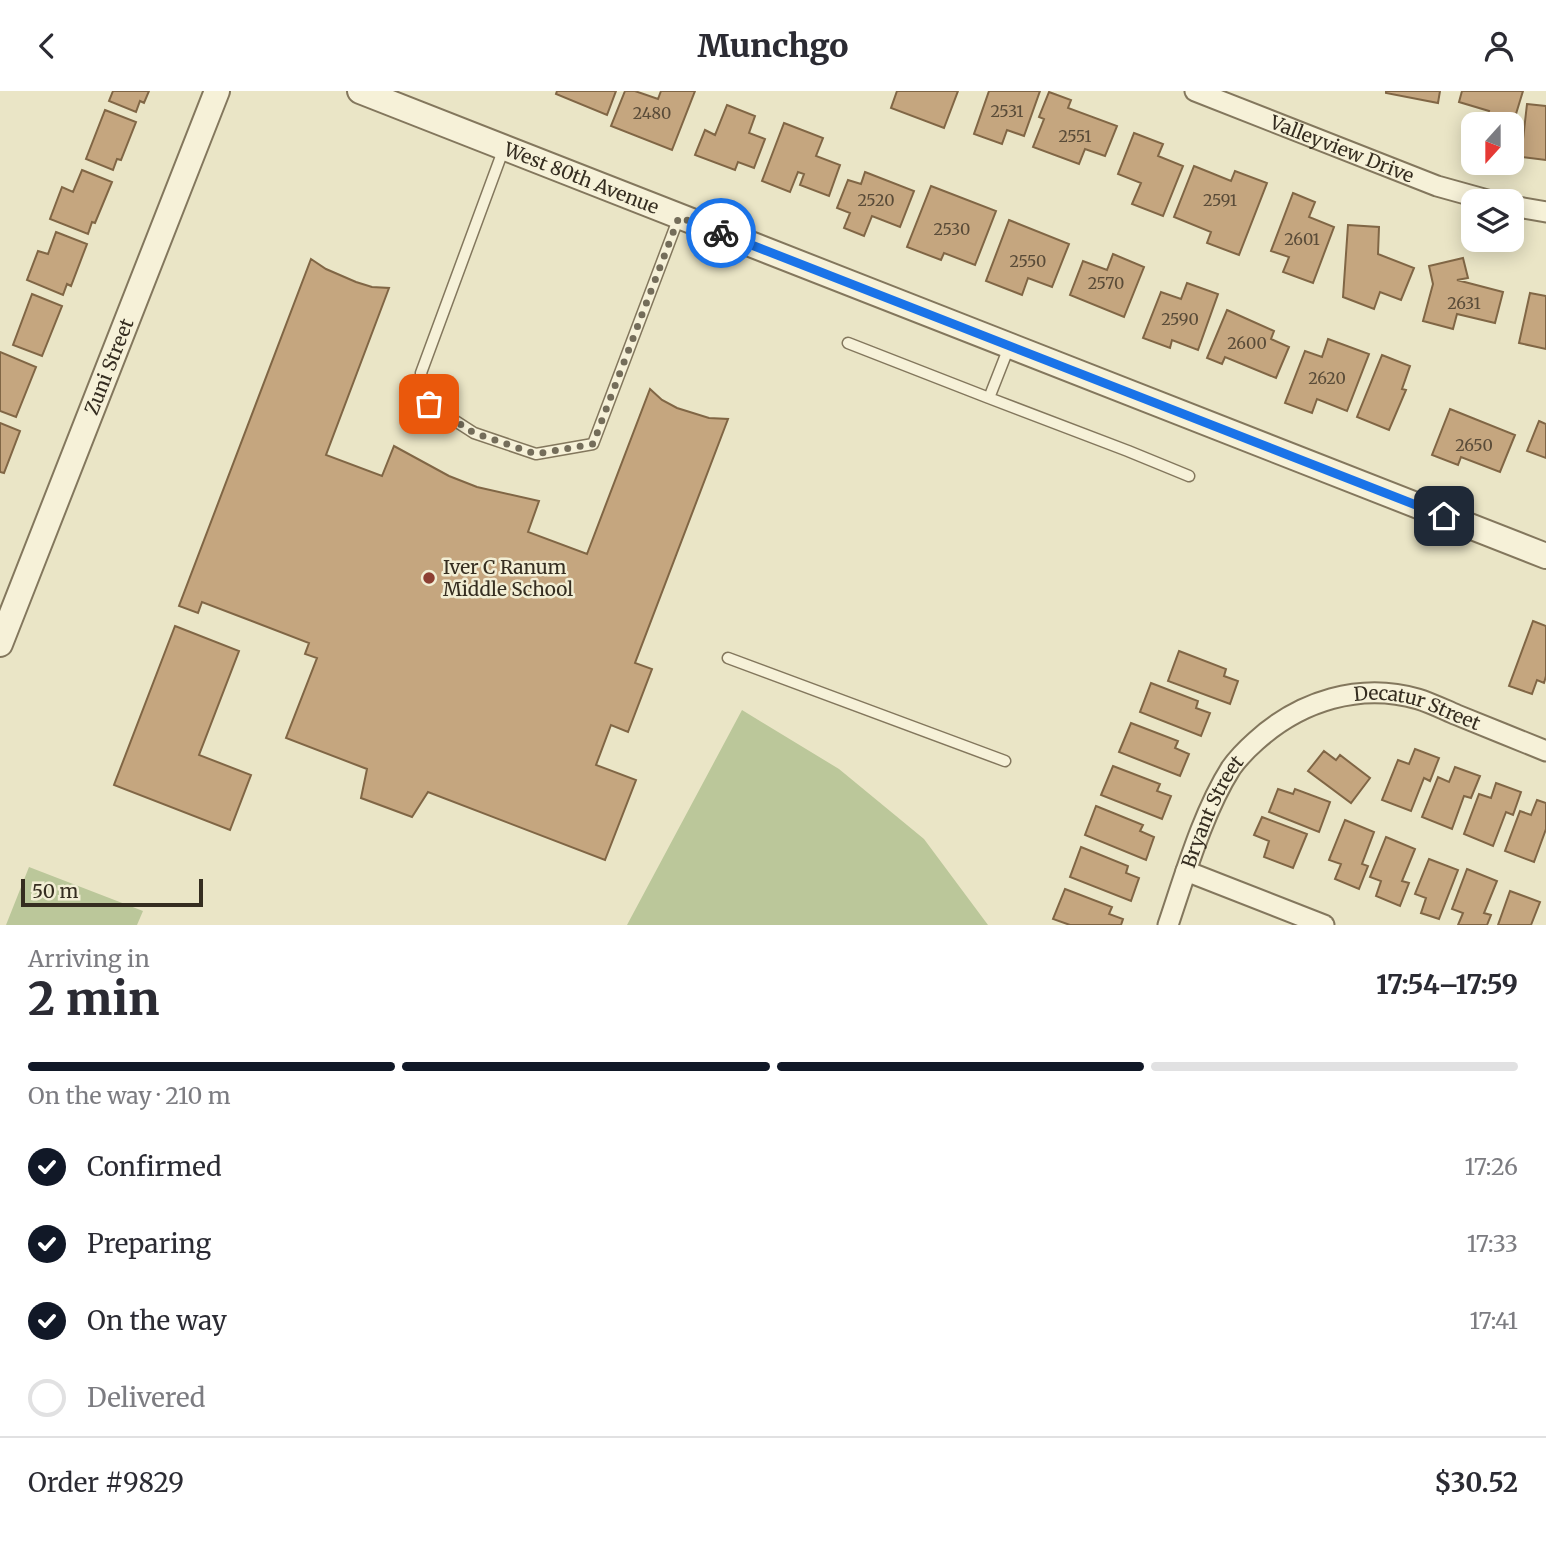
<!DOCTYPE html>
<html lang="en">
<head>
<meta charset="utf-8">
<style>
  body { margin:0; font-family:Merriweather,serif; background:#f2f2f3; color:#2b2b33; height:100vh; display:flex; flex-direction:column; font-size:26px; white-space:nowrap }
  * { box-sizing:border-box; margin:0 }
  p { font-size:23px; color:#7c7c81 }
  .icon { flex:none; width:38px; height:38px; fill:none; stroke:currentColor; stroke-width:2; stroke-linecap:round; stroke-linejoin:round }
  .map { position:relative; height:834px; overflow:hidden }
  .sheet { display:flex; flex-direction:column; background:#fff; flex:1 }
  .sheet>* { flex:none }
  .needle { width:46px; rotate:201deg }
  .controls { position:absolute; left:1461px; top:21px; display:grid; gap:14px }
  .controls a { display:grid; place-items:center; width:63px; height:63px; border-radius:14px; background:#fff; box-shadow:0 4px 18px #0003; font-size:35px }
  .scale { position:absolute; left:21px; bottom:18px; width:182px; box-sizing:border-box; padding-left:7px; border:4px solid #352d20; border-top:0; font-size:19px; line-height:24px; white-space:nowrap; color:#352d20; -webkit-text-stroke:5px #f2eed4; paint-order:stroke }
  .pin { position:absolute; display:grid; place-items:center; width:60px; height:60px; color:#fff; margin:-30px; border-radius:14px; box-shadow:0 4px 10px #0006 }
  .courier { position:absolute; display:grid; place-items:center; width:70px; height:70px; margin:-35px; border:5px solid #1a73e8; border-radius:50%; background:#fff; color:#222; box-shadow:0 2px 9px #0007 }
  .overview em { font-style:normal; font-weight:800 }
  .overview div { display:flex; flex-direction:column-reverse }
  .overview { display:flex; align-items:center; justify-content:space-between; height:119px; padding:0 28px }
  h1 { font-size:46px; font-weight:800; line-height:52px }
  .bar { display:grid; grid-template-columns:repeat(4,1fr); gap:10px 7px; align-content:center; height:84px; padding:0 28px }
  .bar i { height:9px; border-radius:5px; background:#e1e1e2 }
  .bar .on { background:#111827 }
  .bar p { grid-column:span 4 }
  .line { display:flex; align-items:center; gap:18px; padding:0 28px; border-top:2px solid #e1e1e2 }
  .line div { flex:1 }
  ol { padding:0 28px; list-style:none }
  li { display:flex; align-items:center; gap:21px; height:77px }
  li p { margin-inline-start:auto }
  li .icon { padding:7px; border-radius:50%; background:#111827; color:#fff; stroke-width:4 }
  li:last-child { color:#7c7c81 }
  li i { width:38px; height:38px; border:4px solid #e1e1e2; border-radius:50% }
  header { display:flex; justify-content:space-between; align-items:center; height:91px; padding:0 28px; background:#fff; font-size:32px; font-weight:800 }
  .map>svg:first-child { display:block }
</style>
</head>
<body>
<header><svg class="icon" aria-label="back" viewBox="0 0 24 24"><path d="M15 5l-7 7 7 7"/></svg>Munchgo<svg class="icon" aria-label="person" viewBox="0 0 24 24"><circle cx="12" cy="8" r="4"/><path d="M4 21q1-7 8-7t8 7"/></svg></header>
<div class="map">
<svg width="1546" height="834" viewBox="0 0 1546 834">
  <rect width="100%" height="100%" fill="#eae5c6"/>
  <path fill="#bbc79a" d="M742,619L839,678L924,748L988,834H627Z
    M29,776L143,820L137,834H6Z"/>
  <path fill="#c5a67f" stroke="#806645" stroke-width="2" d="M113,0H149L144,12L140,10L136,21L109,10Z
    M557,0H616L607,24L556,3Z
    M625,0H635L658,8L661,0H695L672,59L611,35Z
    M897,0H958L944,37L891,17Z
    M989,0H1040L1024,45L1007,39L1002,53L974,43Z
    M1386,0H1440L1438,12L1386,2Z
    M1462,0H1523L1512,36V33H1485L1489,20L1459,11Z
    M1049,1L1071,9L1068,17L1117,35L1105,65L1085,58L1079,73L1033,56L1044,28L1039,26Z
    M1527,13L1546,15V69L1521,66Z
    M727,14L755,25L749,42L765,48L754,77L738,71L735,79L695,64L705,39L715,44Z
    M105,19L136,31L121,69L117,68L113,79L86,68Z
    M784,32L823,47L816,65L840,74L829,105L800,94L804,83L798,81L790,101L762,90Z
    M1134,42L1163,53L1158,65L1183,75L1163,125L1132,113L1141,92L1118,83Z
    M1194,75L1231,90L1235,80L1267,92L1239,164L1207,152L1211,141L1174,126Z
    M82,79L112,91L95,132L92,131L88,143L50,128L62,96L73,101Z
    M865,81L914,100L900,136L872,125L864,145L844,137L850,122L837,117L848,89L861,93Z
    M931,95L996,120L975,174L944,162L941,169L907,156Z
    M1293,102L1315,111L1309,126L1334,136L1313,192L1283,181L1289,166L1271,160Z
    M1009,129L1069,153L1052,196L1028,187L1022,204L986,190Z
    M1348,134L1379,136L1378,163L1414,177L1401,209L1380,201L1374,218L1343,206Z
    M56,141L87,153L71,195L67,193L63,204L27,189L38,160L48,163Z
    M1113,163L1144,176L1124,226L1070,204L1083,170L1107,179Z
    M1463,167L1468,187L1457,189L1503,201L1495,232L1457,223L1453,238L1423,230L1433,193L1429,175Z
    M311,168L326,178L356,191L372,196L389,197L326,364L382,385L394,355L449,385L477,396L539,410L528,441L587,463L650,298L662,309L677,317L709,327L728,328L635,572L652,578L628,641L611,634L596,674L636,689L605,769L428,701L412,726L361,707L367,678L286,647L317,567L305,563L309,552L202,511L198,522L179,515Z
    M1187,192L1218,203L1198,259L1172,249L1170,257L1143,247L1161,201L1181,208Z
    M1530,202L1546,205V258L1519,252Z
    M32,203L62,215L42,265L13,254Z
    M1227,219L1274,240L1271,248L1289,256L1276,287L1225,266L1222,273L1207,267Z
    M1328,248L1369,263L1347,320L1317,308L1312,322L1285,312L1305,260L1322,266Z
    M0,261L36,276L16,326L0,320Z
    M1382,264L1410,275L1402,298L1406,299L1389,339L1357,326Z
    M1450,318L1515,344L1500,381L1461,366L1458,374L1432,364Z
    M1539,330L1546,333V367L1527,360Z
    M0,332L20,340L4,382L0,381Z
    M1533,530L1546,535V585L1544,592L1537,589L1532,603L1509,595Z
    M175,535L239,560L199,664L251,684L230,739L114,694Z
    M1179,560L1226,578L1224,585L1238,590L1230,613L1168,590Z
    M1151,592L1198,610L1196,617L1210,622L1201,645L1140,621Z
    M1131,632L1178,650L1175,657L1189,663L1180,685L1119,661Z
    M1415,658L1439,667L1430,690L1424,687L1411,720L1382,709L1398,669L1409,673Z
    M1324,660L1336,669L1340,664L1370,687L1351,712L1308,680Z
    M1113,675L1160,693L1157,700L1171,705L1162,728L1101,704Z
    M1455,676L1480,685L1471,707L1464,705L1452,738L1422,726L1438,686L1449,691Z
    M1496,692L1521,701L1513,724L1506,721L1493,755L1464,743L1479,703L1491,707Z
    M1278,698L1293,703L1295,698L1330,711L1319,741L1269,721Z
    M1537,709L1546,712V738L1534,771L1505,760L1520,720L1531,724Z
    M1096,715L1143,734L1140,740L1154,746L1146,769L1085,744Z
    M1262,726L1307,743L1293,777L1264,766L1269,750L1254,744Z
    M1345,729L1374,741L1362,773L1368,775L1359,798L1335,788L1341,773L1329,769Z
    M1386,746L1415,758L1402,790L1409,792L1400,815L1376,805L1381,790L1370,786Z
    M1081,756L1128,775L1126,782L1139,787L1131,810L1070,786Z
    M1429,768L1458,779L1439,828L1421,822L1426,807L1415,803Z
    M1467,778L1497,790L1484,822L1491,824L1487,834H1458L1463,822L1452,818Z
    M1065,798L1112,816L1109,823L1123,828L1121,834H1070L1053,828Z
    M1510,800L1540,811L1531,834H1498Z"/>
  <g fill="none" stroke-linecap="round" stroke-linejoin="round">
    <defs>
      <path id="service" d="M504,57L421,282L429,313L474,342L536,363L593,353L679,126
        M848,252L989,307
        M1009,256L989,307L1128,360L1189,385
        M728,567L1005,670"/>
      <g id="minor">
        <path id="s1" d="M1195,0L1437,95L1491,110"/>
        <path d="M1512,115L1546,121"/>
        <path d="M1186,780L1324,834"/>
        <path id="s2" d="M1168,834C1185,784 1203,721 1231,677C1238,667 1247,658 1256,650C1300,610 1360,591 1418,608C1431,612 1445,619 1457,624C1487,636 1516,648 1546,660"/>
      </g>
      <g id="tertiary">
        <path id="s3" d="M360,0L1546,465"/>
        <path id="s4" d="M0,553L217,0"/>
      </g>
    </defs>
    <use href="#service" stroke="#83775d" stroke-width="13"/>
    <use href="#minor" stroke="#83775d" stroke-width="23"/>
    <use href="#tertiary" stroke="#83775d" stroke-width="28"/>
    <use href="#service" stroke="#f6f1d8" stroke-width="10"/>
    <use href="#minor" stroke="#f6f1d8" stroke-width="19"/>
    <use href="#tertiary" stroke="#f6f1d8" stroke-width="24"/>
  </g>
  <g fill="none" stroke-linecap="round" stroke-linejoin="round">
    <path stroke="#746d5a" stroke-width="7" stroke-dasharray="0 12.6" d="M429,313L474,342L536,363L593,353L679,126L721,142"/>
    <path stroke="#1a73e8" stroke-width="9" d="M721,142L1444,425"/>
  </g>
  <circle fill="#8d4033" stroke="#f2eed4" stroke-width="2.5" cx="429" cy="487" r="7"/>
  <g text-anchor="middle" dominant-baseline="central" stroke-width="5" stroke-linejoin="round" paint-order="stroke">
    <g font-size="16" fill="#594b38">
      <text x="1007" y="20">2531</text>
      <text x="652" y="22">2480</text>
      <text x="1075" y="45">2551</text>
      <text x="876" y="109">2520</text>
      <text x="1220" y="109">2591</text>
      <text x="952" y="138">2530</text>
      <text x="1302" y="148">2601</text>
      <text x="1028" y="170">2550</text>
      <text x="1106" y="192">2570</text>
      <text x="1464" y="212">2631</text>
      <text x="1180" y="228">2590</text>
      <text x="1247" y="252">2600</text>
      <text x="1327" y="287">2620</text>
      <text x="1474" y="354">2650</text>
    </g>
    <g font-size="19" fill="#352d20" stroke="#f2eed4">
      <text stroke="none"><textPath href="#s1" startOffset="158">Valleyview Drive</textPath></text>
      <text stroke="none"><textPath href="#s3" startOffset="238">West 80th Avenue</textPath></text>
      <text stroke="none"><textPath href="#s4" startOffset="298">Zuni Street</textPath></text>
      <text stroke="none"><textPath href="#s2" startOffset="382">Decatur Street</textPath></text>
      <text stroke="none"><textPath href="#s2" startOffset="122">Bryant Street</textPath></text>
    </g>
    <g font-size="19" fill="#352d20" stroke="#f2eed4" text-anchor="start">
      <text x="443" y="476">Iver C Ranum<tspan x="443" dy="22">Middle School</tspan></text>
    </g>
  </g>
</svg>
<div class="controls">
<a><svg class="needle" viewBox="-14 -14 28 28"><path d="M0-13l5 13h-10z" fill="#e53935"/><path d="M0 13l5-13h-10z" fill="#7c7c81"/></svg></a>
<a><svg class="icon" aria-label="layers" viewBox="0 0 24 24"><path d="M12 4l9 5-9 5-9-5zM3 14l9 5 9-5"/></svg></a>
</div>
<div class="scale">50 m</div>
<div class="pin" style="left:429px;top:313px;background:#ea580c"><svg class="icon" aria-label="bag" viewBox="0 0 24 24"><path d="M5 8h14l-1 12H6zM9 8a3 3 0 0 1 6 0"/></svg></div>
<div class="pin" style="left:1444px;top:425px;background:#1f2937"><svg class="icon" aria-label="home" viewBox="0 0 24 24"><path d="M3 11l9-7 9 7M6 9v11h12V9"/></svg></div>
<div class="courier" style="left:721px;top:142px"><svg class="icon" aria-label="bike" viewBox="0 0 24 24"><circle cx="6" cy="16" r="4"/><circle cx="18" cy="16" r="4"/><path d="M6 16l4-8h5l3 8M10 8l3 8H6M13 5h3"/></svg></div>
</div>
<section class="sheet">
<div class="overview"><div><h1>2 min</h1><p>Arriving in</p></div><em>17:54–17:59</em></div>
<div class="bar"><i class="on"></i><i class="on"></i><i class="on"></i><i></i><p>On the way · 210 m</p></div>
<ol>
<li><svg class="icon" aria-label="check" viewBox="0 0 24 24"><path d="M5 12l5 5 9-10"/></svg>Confirmed<p>17:26</p></li>
<li><svg class="icon" aria-label="check" viewBox="0 0 24 24"><path d="M5 12l5 5 9-10"/></svg>Preparing<p>17:33</p></li>
<li><svg class="icon" aria-label="check" viewBox="0 0 24 24"><path d="M5 12l5 5 9-10"/></svg>On the way<p>17:41</p></li>
<li><i></i>Delivered</li>
</ol>
<div class="line" style="height:91px"><div>Order #9829</div><b>$30.52</b></div>
</section>
</body>
</html>
